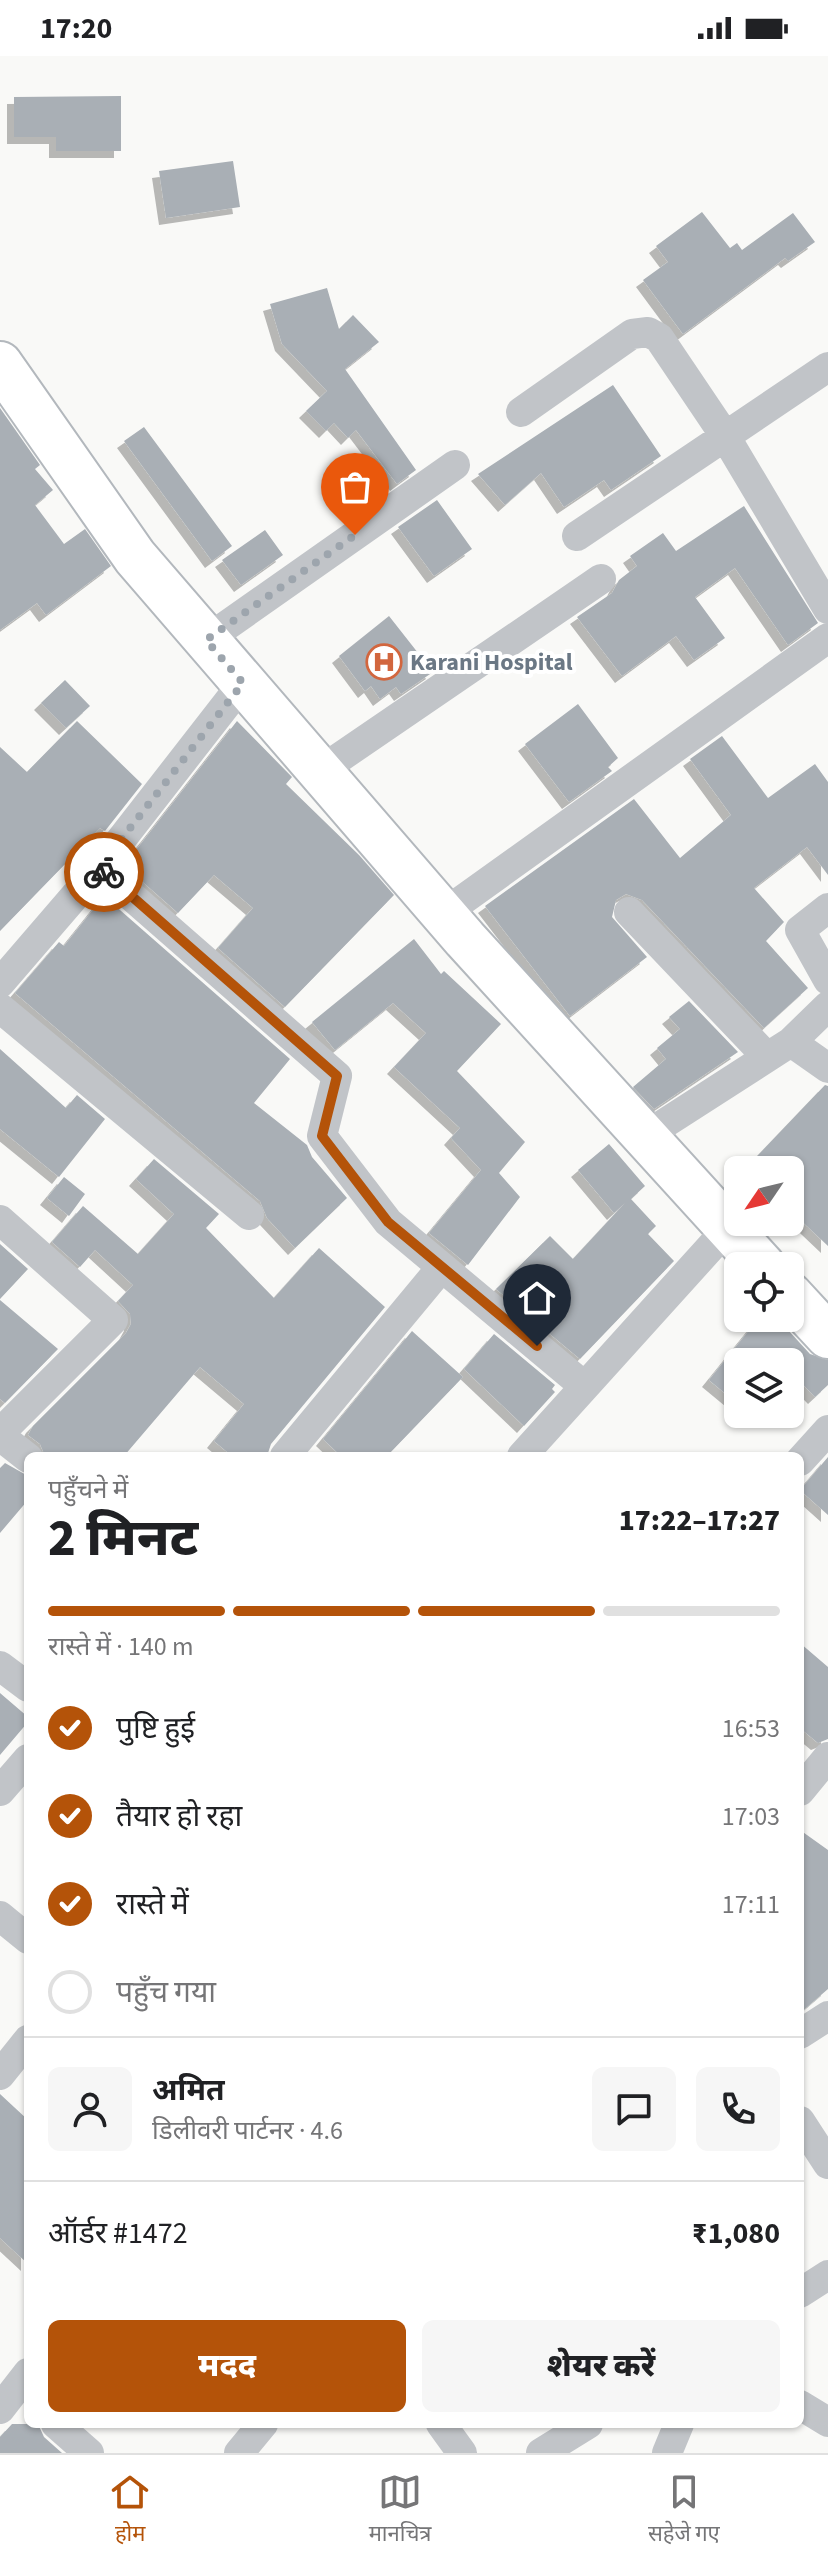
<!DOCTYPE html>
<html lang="hi">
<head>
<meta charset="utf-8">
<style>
  body { margin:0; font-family:"Source Sans 3","Noto Sans Devanagari",sans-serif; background:#f6f6f6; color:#202124; height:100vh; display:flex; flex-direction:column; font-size:30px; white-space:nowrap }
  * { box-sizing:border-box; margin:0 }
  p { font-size:26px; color:#757577 }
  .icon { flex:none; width:44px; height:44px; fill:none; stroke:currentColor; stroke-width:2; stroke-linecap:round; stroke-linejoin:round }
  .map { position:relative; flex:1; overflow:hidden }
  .drawer { position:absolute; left:24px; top:1396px; width:780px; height:976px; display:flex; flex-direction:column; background:#fff; border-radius:12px; box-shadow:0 2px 6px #0004 }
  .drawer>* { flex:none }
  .needle { width:52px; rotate:235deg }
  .tools { position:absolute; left:724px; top:1100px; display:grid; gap:16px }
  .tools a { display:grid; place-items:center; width:80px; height:80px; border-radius:12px; background:#fff; box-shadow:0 2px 6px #0004; font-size:40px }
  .pin { position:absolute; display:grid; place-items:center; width:68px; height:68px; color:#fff; margin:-82px -34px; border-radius:50% 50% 50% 0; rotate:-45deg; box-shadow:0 0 8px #0007 }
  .pin .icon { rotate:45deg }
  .courier { position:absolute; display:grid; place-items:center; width:80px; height:80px; margin:-40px; border:6px solid #b45309; border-radius:50%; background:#fff; color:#222; box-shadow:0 2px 10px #0007 }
  .head em { font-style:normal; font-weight:800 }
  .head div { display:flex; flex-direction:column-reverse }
  .head { display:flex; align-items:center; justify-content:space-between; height:136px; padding:0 24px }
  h1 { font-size:52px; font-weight:800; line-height:60px }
  .bar { display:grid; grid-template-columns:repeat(4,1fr); gap:12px 8px; align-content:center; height:96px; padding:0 24px }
  .bar i { height:10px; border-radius:6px; background:#e0e0e0 }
  .bar .on { background:#b45309 }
  .bar p { grid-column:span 4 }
  .line { display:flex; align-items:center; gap:20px; padding:0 24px; border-top:2px solid #e0e0e0 }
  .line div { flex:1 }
  .round { display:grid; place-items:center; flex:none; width:84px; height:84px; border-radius:12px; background:#f6f6f6 }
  ol { padding:0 24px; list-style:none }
  li { display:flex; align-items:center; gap:24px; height:88px }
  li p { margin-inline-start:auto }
  li .icon { padding:8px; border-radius:50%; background:#b45309; color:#fff; stroke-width:4 }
  li:last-child { color:#757577 }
  li i { width:44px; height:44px; border:4px solid #e0e0e0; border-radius:50% }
  .primary-button { display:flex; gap:16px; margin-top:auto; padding:16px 24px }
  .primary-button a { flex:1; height:92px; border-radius:12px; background:#b45309; color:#fff; font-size:32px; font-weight:800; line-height:92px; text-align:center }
  .primary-button a+a { background:#f6f6f6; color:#202124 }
  .status { display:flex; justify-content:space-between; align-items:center; height:56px; padding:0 40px; background:#fff; direction:ltr }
  .status svg { height:22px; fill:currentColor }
  .menu { display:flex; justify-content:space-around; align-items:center; height:112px; border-top:2px solid #e0e0e0; background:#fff; font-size:22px; color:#757577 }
  .menu a { display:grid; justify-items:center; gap:4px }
  .menu .on { color:#b45309 }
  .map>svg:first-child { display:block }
</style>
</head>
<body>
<div class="status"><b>17:20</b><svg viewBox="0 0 49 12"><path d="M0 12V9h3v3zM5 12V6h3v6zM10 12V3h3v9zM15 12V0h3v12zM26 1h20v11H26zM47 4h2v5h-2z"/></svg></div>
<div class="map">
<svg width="828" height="2397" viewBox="0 0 828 2397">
  <defs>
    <filter id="shadow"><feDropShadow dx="-7" dy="7" stdDeviation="0" flood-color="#0004"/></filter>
  </defs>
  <rect width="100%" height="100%" fill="#f9f9f7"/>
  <path fill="#a9afb5" filter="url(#shadow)" d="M121,40V95H56V81H14V41Z
    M233,105L240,151L166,162L159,115Z
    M702,156L730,192L737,187L742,194L793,157L815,186L788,205L785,202L683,278L643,224L668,206L656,190Z
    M327,232L339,273L353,259L379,286L345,313L416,414L397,428L356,374L348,382L334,367L326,375L306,355L327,335L282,288L270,248Z
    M613,329L661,400L611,434L604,424L564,451L541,417L505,449L478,418Z
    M0,352L40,409L35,413L53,434L35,449L64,488L85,473L111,510L46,559L37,547L0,574Z
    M144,371L232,490L212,505L124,385Z
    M437,444L472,493L434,520L398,471Z
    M744,450L818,567L788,589L735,512L695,541L725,582L694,604L676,580L622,620L577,561L612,537L619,524L637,510L630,500L663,477L676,495Z
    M265,474L283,499L241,529L222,504Z
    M389,560L433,616L401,638L396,631L380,643L371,630L365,635L339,600Z
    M65,624L90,650L66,672L41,647Z
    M578,648L618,702L608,711L612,715L569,746L525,688Z
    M77,665L142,728L105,775L100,772L0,875V691L27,716Z
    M237,665L292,721L286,728L359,799L394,839L285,951L218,892L253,852L214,819L178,857L127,812L132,806L129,803Z
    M722,680L768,742L815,708L828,726V819L807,791L754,832L784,866L766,885L808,932L764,972L642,844L626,838L616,844L612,861L647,901L570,960L485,850L634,743L680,802L731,759L690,703Z
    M104,840L290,1003L254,1047L307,1089L312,1101L347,1142L295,1192L267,1162L260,1145L15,937L59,886L64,890Z
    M414,883L441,918L444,915L501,968L457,1015L525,1086L499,1117L520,1141L468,1209L429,1177L481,1114L451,1082L460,1072L394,1011L426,977L393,947L335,994L312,966Z
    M689,945L738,996L654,1053L633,1031L666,1003L657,992L680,973L669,961Z
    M0,993L66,1052L77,1039L105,1063L59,1121L0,1073Z
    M825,1029L828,1030V1190L790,1154V1114H744Z
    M609,1088L645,1130L631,1143L656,1170L648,1178L674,1205L580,1303L496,1233L550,1180L573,1203L625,1147L614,1157L578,1114Z
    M154,1103L219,1158L206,1172L274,1242L319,1192L385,1251L271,1388L267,1400H232L214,1385L244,1348L200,1311L124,1400H45L40,1388L28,1379L33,1370L126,1277L131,1268L130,1258L118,1245L133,1229L95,1194L80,1211L52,1186L83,1150L138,1198L174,1158L136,1123Z
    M64,1121L85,1138L69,1160L47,1142Z
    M0,1188L28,1213L0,1243Z
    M0,1244L58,1293L5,1347L0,1343Z
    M759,1262H777L810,1298L828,1304V1329L815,1341L790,1315V1306H738V1348L709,1324Z
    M412,1275L463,1321L387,1400H341L323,1383Z
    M494,1278L555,1329L552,1333L555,1336L524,1370L464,1313Z
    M828,1401V1459L800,1434Z
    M5,1407L28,1420V1444L0,1477V1412Z
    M800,1587L828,1611V1683L818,1687L800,1672Z
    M0,1637L28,1661V1666L0,1699Z
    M800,1774L828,1794V1933L800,1957Z
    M0,2038L28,2064V2208L0,2182Z
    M12,2368H38L44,2381L62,2397H0V2381Z"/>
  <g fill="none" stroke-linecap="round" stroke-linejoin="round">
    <defs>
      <path id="secondary" d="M0,308L135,501L465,883L763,1210
        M790,1239L828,1280"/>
    </defs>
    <use href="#secondary" stroke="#b3b8bd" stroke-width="48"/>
    <path stroke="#c1c4c8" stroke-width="30" d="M521,356L632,278L648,276L659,282L725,380L828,553
      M577,480L828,311
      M206,584L455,409
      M320,715L601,523
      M99,812L337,1020L322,1080L388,1166L584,1330
      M828,852L800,874L828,924
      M629,856L767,1001
      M443,858L828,582
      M0,927L99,812L243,627
      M0,952L249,1159
      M791,986L828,950
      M645,1080L791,986L828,1012
      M0,1164L113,1264L0,1377
      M0,1380L28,1402
      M285,1400L441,1212
      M522,1400L728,1172
      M800,1405L828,1374
      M0,1610L28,1631
      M0,1735L28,1703
      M800,1735L828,1701
      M0,1860L28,1883
      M800,1978L828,1960
      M0,2019L28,1984
      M800,2065L828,2108
      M800,2237L828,2219
      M800,2349L828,2366
      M0,2353L28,2317
      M56,2368L89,2397
      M441,2368L462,2397
      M239,2397L263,2368
      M541,2397L588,2368
      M667,2397L679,2368"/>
    <use href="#secondary" stroke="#fff" stroke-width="44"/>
  </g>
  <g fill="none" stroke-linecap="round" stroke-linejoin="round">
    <path stroke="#9da5ad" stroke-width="8" stroke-dasharray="0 14.4" d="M104,816L99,812L243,627L206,584L355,479"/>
    <path stroke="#b45309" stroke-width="10" d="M104,816L337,1020L322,1080L388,1166L537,1290"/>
  </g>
  <defs>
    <symbol id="hospital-ring" viewBox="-11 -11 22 22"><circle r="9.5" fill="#fff" stroke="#d2663e" stroke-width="1.5"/><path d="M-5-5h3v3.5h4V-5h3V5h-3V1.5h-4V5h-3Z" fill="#d2663e"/></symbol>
  </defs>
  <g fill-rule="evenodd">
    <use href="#hospital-ring" x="364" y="586" width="40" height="40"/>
  </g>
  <g text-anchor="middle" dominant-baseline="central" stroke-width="8" stroke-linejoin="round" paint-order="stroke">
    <g font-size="24" font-weight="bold" fill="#6b7885" stroke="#fff" text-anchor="start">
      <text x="410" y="606">Karani Hospital</text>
    </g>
  </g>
</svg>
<div class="tools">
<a><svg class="needle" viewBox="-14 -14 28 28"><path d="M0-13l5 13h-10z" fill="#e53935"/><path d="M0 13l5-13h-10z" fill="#757577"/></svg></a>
<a><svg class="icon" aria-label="locate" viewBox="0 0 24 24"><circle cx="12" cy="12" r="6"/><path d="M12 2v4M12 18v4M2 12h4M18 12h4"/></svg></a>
<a><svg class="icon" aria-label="layers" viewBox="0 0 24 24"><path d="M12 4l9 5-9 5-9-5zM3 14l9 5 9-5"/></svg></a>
</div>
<div class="pin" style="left:355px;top:479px;background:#ea580c"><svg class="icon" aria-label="bag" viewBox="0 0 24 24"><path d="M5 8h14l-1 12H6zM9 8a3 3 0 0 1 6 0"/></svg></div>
<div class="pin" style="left:537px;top:1290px;background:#1f2937"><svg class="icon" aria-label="home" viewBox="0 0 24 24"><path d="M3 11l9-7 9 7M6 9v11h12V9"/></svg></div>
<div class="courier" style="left:104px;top:816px"><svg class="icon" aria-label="bike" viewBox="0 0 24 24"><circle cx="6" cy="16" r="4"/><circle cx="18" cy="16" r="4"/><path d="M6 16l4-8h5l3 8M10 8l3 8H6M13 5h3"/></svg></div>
<section class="drawer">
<div class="head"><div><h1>2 मिनट</h1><p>पहुँचने में</p></div><em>17:22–17:27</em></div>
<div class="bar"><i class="on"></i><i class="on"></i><i class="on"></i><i></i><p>रास्ते में · 140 m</p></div>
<ol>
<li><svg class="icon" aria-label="check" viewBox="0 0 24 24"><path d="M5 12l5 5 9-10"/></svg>पुष्टि हुई<p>16:53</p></li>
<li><svg class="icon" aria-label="check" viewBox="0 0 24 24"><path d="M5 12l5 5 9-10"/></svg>तैयार हो रहा<p>17:03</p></li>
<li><svg class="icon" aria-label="check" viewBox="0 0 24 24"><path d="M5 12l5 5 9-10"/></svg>रास्ते में<p>17:11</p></li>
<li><i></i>पहुँच गया</li>
</ol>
<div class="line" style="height:144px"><a class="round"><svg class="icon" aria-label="person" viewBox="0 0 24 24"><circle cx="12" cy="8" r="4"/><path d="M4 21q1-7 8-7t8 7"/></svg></a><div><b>अमित</b><p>डिलीवरी पार्टनर · 4.6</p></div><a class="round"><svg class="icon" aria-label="chat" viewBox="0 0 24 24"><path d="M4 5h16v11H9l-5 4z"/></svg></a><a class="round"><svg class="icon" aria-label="phone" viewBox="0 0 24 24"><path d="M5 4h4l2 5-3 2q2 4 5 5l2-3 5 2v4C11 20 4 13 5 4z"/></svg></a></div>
<div class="line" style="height:104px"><div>ऑर्डर #1472</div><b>₹1,080</b></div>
<div class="primary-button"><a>मदद</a><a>शेयर करें</a></div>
</section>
</div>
<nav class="menu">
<a class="on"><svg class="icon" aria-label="home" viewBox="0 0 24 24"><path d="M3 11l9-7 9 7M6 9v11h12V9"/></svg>होम</a>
<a><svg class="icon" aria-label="map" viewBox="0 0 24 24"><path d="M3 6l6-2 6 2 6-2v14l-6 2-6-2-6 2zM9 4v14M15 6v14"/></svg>मानचित्र</a>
<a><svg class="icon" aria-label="saved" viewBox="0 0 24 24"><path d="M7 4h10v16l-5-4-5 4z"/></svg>सहेजे गए</a>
</nav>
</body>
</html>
